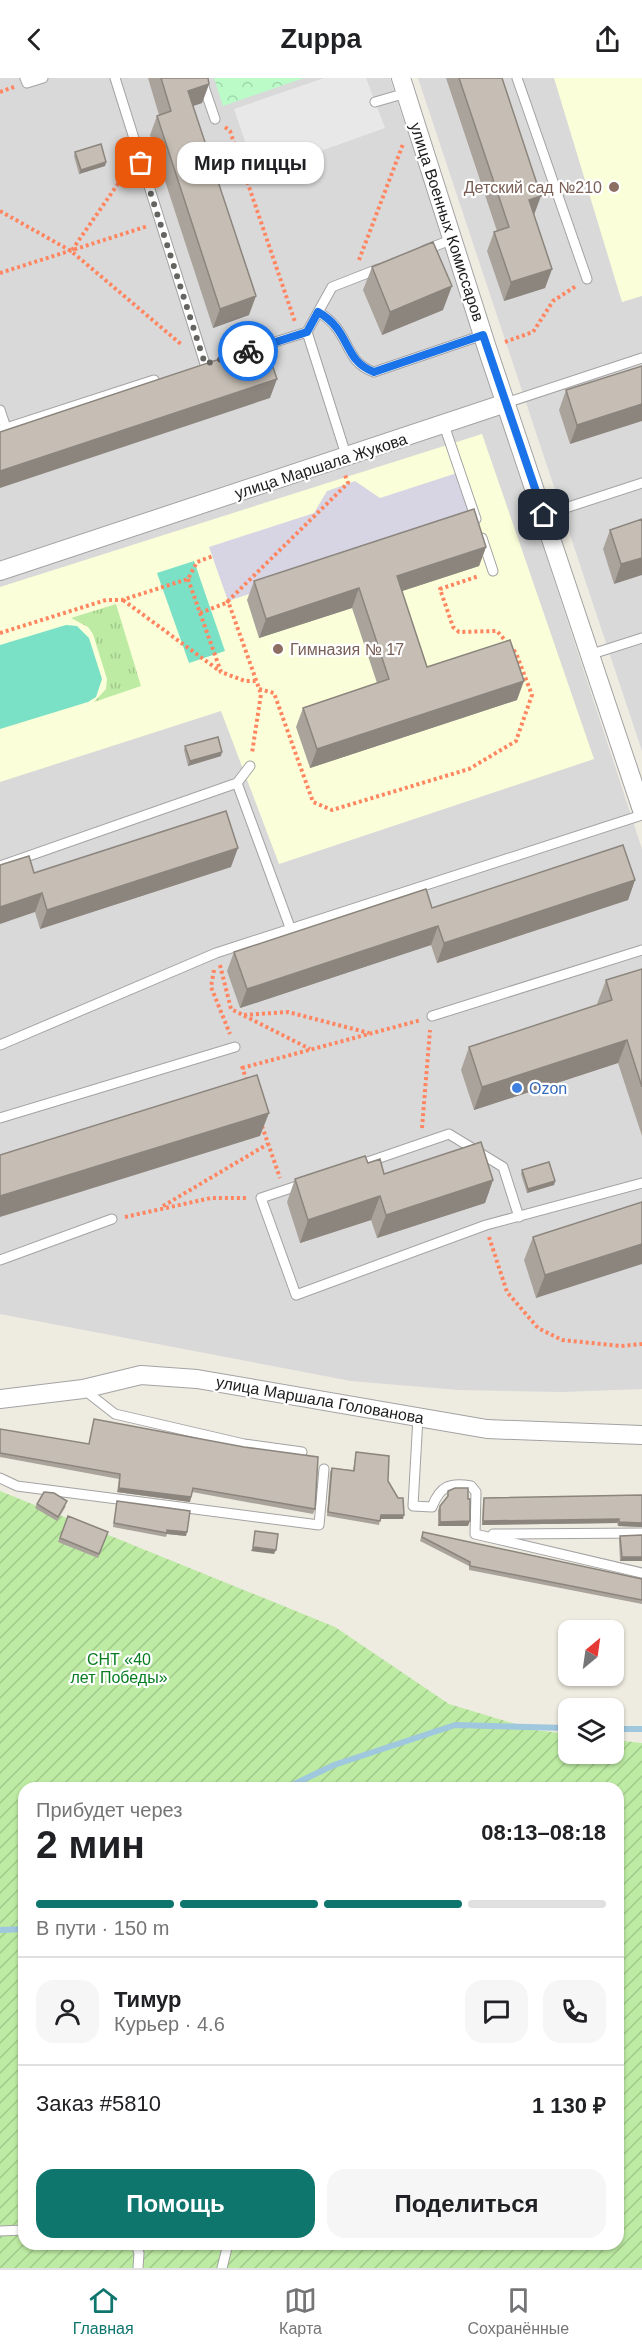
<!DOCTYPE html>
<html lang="ru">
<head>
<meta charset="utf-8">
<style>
  body { margin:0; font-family:Arial,sans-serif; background:#f6f6f6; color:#202124; height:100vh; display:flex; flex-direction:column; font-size:22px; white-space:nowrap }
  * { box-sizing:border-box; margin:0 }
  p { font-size:20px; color:#757577 }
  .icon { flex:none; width:33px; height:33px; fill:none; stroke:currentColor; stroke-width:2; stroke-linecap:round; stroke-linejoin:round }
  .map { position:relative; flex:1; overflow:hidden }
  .side { position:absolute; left:18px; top:1704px; width:606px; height:468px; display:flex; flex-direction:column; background:#fff; border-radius:18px; box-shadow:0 2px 4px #0004 }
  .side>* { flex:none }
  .needle { width:39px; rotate:29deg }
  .fabs { position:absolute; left:558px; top:1542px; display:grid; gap:12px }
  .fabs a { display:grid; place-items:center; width:66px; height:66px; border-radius:12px; background:#fff; box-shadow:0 2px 4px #0004; font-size:30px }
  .pin { position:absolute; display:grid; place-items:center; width:51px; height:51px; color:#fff; margin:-26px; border-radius:12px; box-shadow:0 3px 9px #0006 }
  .courier { position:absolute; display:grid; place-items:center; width:60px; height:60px; margin:-30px; border:4px solid #1a73e8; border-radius:50%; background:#fff; color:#222; box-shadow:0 2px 8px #0007 }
  .bubble { position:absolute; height:42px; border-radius:18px; background:#fff; box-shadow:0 2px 4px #0004; font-size:20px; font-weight:700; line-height:42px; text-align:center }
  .head em { font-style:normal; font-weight:700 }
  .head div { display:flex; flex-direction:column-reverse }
  .head { display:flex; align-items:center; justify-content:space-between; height:102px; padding:0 18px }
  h1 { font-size:39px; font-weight:700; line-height:45px }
  .bar { display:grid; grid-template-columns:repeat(4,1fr); gap:9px 6px; align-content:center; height:72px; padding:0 18px }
  .bar i { height:8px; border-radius:4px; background:#e0e0e0 }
  .bar .current { background:#0f766e }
  .bar p { grid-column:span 4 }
  .line { display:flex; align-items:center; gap:15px; padding:0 18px; border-top:2px solid #e0e0e0 }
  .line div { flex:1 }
  .round { display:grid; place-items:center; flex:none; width:63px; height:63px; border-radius:18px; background:#f6f6f6 }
  .cta { display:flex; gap:12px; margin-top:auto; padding:12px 18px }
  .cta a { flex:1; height:69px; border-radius:18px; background:#0f766e; color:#fff; font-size:24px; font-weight:700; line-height:69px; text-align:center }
  .cta a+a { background:#f6f6f6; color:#202124 }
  header { display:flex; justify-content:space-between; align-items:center; height:78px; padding:0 18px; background:#fff; font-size:27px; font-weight:700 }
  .dock { display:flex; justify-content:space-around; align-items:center; height:84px; border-top:2px solid #e0e0e0; background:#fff; font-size:16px; color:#757577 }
  .dock a { display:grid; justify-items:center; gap:3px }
  .dock .current { color:#0f766e }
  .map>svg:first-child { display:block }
</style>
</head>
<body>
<header><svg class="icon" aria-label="back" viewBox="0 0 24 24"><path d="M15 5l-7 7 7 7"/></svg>Zuppa<svg class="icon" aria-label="share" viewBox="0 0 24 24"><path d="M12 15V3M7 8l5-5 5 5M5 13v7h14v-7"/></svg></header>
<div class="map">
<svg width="642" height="2190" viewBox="0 0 642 2190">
  <defs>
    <pattern id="grass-tufts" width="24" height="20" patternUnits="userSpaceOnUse" patternTransform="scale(1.5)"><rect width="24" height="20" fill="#bdeba3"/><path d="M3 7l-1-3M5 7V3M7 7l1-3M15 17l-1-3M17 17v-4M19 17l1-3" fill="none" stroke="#a2c98c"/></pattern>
    <pattern id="park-crowns" width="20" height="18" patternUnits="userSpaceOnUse" patternTransform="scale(1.5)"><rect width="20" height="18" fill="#bafbc8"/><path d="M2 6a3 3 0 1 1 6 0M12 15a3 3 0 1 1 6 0" fill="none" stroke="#9fd7ab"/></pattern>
    <pattern id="garden-furrows" width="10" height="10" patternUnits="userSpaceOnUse" patternTransform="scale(1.5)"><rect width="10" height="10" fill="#bdeba3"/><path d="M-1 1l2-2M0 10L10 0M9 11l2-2" fill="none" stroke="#a2c98c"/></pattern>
  </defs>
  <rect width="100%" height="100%" fill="#eeebe1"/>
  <path fill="#dad9d9" d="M0,0H390L642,771V1311L562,1314L459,1312L351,1303L0,1236Z
    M418,0H642V673Z"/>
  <path fill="#faffd9" d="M554,0H642V218L622,224Z
    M482,356L594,681L279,786L221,633L0,704V509Z"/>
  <path fill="url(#grass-tufts)" d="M116,526L141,608L94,624L106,611L107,601L93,556L88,549L71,540Z"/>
  <path fill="url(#park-crowns)" d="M214,0H304L223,28Z"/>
  <path fill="url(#garden-furrows)" fill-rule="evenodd" d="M0,1413L335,1549L449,1626L535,1652L568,1656V1676H614V1662L642,1665V2190H0ZM24,1710H618V2166H24Z"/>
  <path fill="#7ae1c7" d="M194,483L225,573L189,585L157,495Z
    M66,547L77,548L89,560L102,601L96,619L88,624L0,651V567Z"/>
  <path fill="#e8e8e8" d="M324,0H366L385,50L256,96L234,31Z"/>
  <path fill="#d7d5e4" d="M460,394L476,442L228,523L209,469L314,435L327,413L355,403L380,420Z"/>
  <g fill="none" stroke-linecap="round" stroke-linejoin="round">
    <path stroke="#9fc7de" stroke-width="6" d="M614,1651H642
      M286,1710L334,1687L455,1647L568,1650
      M0,1852L24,1851"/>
    <defs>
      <path id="service" d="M25,0L27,5L43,0
        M115,0L205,286
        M201,0L215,41
        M517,0L587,201
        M375,24L406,15
        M425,172L453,161
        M318,234C352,253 342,283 374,294L483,257
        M307,254L347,380
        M256,270L307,254L332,209L378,191
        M506,325L642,280
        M0,332L6,350
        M444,347L476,441
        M0,352L154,302
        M544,437L642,405
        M482,460L493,493
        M592,576L642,560
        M237,705L250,688
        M0,788L237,705L291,852
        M432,938L642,872
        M0,967L216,875L642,737
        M0,1040L235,969
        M356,1088L449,1056L503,1089L519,1139
        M303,1106L261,1120L296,1217L486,1147L642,1105
        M0,1182L112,1141
        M83,1311L115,1336L244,1366L302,1374
        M418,1339L413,1428L432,1429C440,1408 450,1404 471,1408L476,1414L475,1456
        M0,1400L17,1408L319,1447L324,1391
        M475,1456L642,1495
        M493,1456L642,1455
        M0,2153L24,2152
        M136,2166L139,2175L138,2190
        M222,2190L228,2166"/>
      <path id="minor" d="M401,0L487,270L642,732
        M0,493L506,325
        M0,1321L83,1311L141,1297L197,1301L487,1351L642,1357"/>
    </defs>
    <use href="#service" stroke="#a3a3a3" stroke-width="11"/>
    <use href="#minor" stroke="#a3a3a3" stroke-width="20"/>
    <path stroke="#ff8661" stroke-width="4" stroke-dasharray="3 3" stroke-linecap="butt" d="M0,14L14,9
      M225,49L230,53L295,244
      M0,133L71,173L182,267
      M72,172L129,90
      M359,182L403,66
      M0,195L148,148
      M505,264L533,254L553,223L576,208
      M188,501L221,594L245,603H256
      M123,522L221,594
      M227,525L228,523L261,616L252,675
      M200,535L226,525L348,405L345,397
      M0,555L106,522H122L188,501L197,484L213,478
      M259,611L274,615L313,724L332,732L469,691L516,663L532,617L516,575L497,553L459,554L453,549L440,511L479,498
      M220,887L231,931L310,971
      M214,892L211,909L230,956
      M244,937L288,934L369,955
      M242,988L247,1004
      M242,990L421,942
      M262,1048L280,1100
      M422,1050L430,952
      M163,1128L268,1066
      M125,1139L211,1120H247
      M489,1159L507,1214L538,1250L562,1262L621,1268L642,1266"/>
    <use href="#service" stroke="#fff" stroke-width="9"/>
    <use href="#minor" stroke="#fff" stroke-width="18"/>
  </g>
  <path fill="#aaa39b" d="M148,0H208L209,6L202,25L193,28L249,237L213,250L150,57L157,38L159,37Z
    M446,0H502L534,137L552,191L545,210L504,223L487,173L494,154L497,153Z
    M75,74L106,84L105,88L79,96L74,78Z
    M372,189L443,232L382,257L363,212Z
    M642,288L570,366L559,332L566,312Z
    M642,441L614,506L603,471L610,452Z
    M486,469L479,488L402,513L427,589L517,622L310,690L296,649L303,630L377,605L352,530L259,560L247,522L254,503Z
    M185,668L221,678L188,688L184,672Z
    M231,789L40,851L35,834L34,795Z
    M635,802L628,822L437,885L431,867L240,930L227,893L234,874L432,830Z
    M642,891V1058L618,985L474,1032L461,992L469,969L598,927L597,926L606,902Z
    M368,1085L384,1096L493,1102L485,1125L377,1160L371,1142L300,1165L287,1124L295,1101Z
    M522,1092L555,1103L554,1107L527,1115L521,1096Z
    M642,1124L536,1220L524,1182L533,1159Z
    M94,1341L315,1431L313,1436L192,1414L190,1424L117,1414L119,1401L0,1379V1351L89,1366Z
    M356,1374L388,1403L403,1441H380L379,1447L327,1438L330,1394L332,1390L353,1392Z
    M448,1413L468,1421V1448H438V1432L440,1428L447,1419Z
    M642,1417V1449L618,1448L617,1445L482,1447L483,1424L484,1420Z
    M117,1423L186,1458L167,1456L166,1459L113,1449L116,1428Z
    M37,1426L66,1428L57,1443L35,1430Z
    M68,1438L108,1454L98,1480L58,1464Z
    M423,1454L642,1501V1526L469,1492V1488L420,1463Z
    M642,1457V1483H620L619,1462L620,1458Z"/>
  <path fill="#8b857e" d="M209,6L202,25L181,32L188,13Z
    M106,84L105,88L79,96L81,92Z
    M541,118L534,137L522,141L529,122Z
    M552,191L545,210L504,223L511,204Z
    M452,208L443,232L382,257L390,234Z
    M256,218L249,237L213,250L220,231Z
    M277,301L270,320L0,410V393Z
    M642,326V343L570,366L577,347Z
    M486,469L479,488L390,517L397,498Z
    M642,480V497L614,506L621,486Z
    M359,510L352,530L259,560L266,541Z
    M524,603L517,622L310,690L317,671Z
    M222,674L221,678L188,688L190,683Z
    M238,770L231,789L40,851L47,832Z
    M635,802L628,822L437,885L444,865Z
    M42,815L35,834L0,846V829Z
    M438,848L431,867L240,930L247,911Z
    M627,962L618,985L474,1032L482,1009Z
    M269,1035L260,1058L0,1139V1118Z
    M493,1102L485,1125L377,1160L386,1137Z
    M555,1103L554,1107L527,1115L528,1111Z
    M380,1118L371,1142L300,1165L308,1142Z
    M642,1166V1186L536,1220L545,1197Z
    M119,1410L191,1419L190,1424L117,1414Z
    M381,1437H404L403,1441H379Z
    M619,1441L617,1445L482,1447L483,1443Z
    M470,1443L468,1448H438L440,1444Z
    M619,1444L642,1445V1449L618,1448Z
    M167,1452L187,1454L186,1458L167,1456Z
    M253,1469L276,1472L274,1476L251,1473Z
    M622,1479H642V1483H620Z"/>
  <path fill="#c6beb4" stroke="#8b857e" stroke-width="1.5" d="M161,0H208L209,6L188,13L256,218L220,231L157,38L171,33Z
    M459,0H502L541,118L529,122L552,191L511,204L494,154L509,149Z
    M101,66L106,84L81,92L75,74Z
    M433,164L452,208L390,234L372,189Z
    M265,266L277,301L0,393V354Z
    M642,288V326L577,347L566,312Z
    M474,431L486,469L397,498L427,589L510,562L524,603L317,671L303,630L389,601L359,510L266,541L254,503Z
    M642,441V480L621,486L610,452Z
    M218,659L222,674L190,683L185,668Z
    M226,733L238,770L47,832L42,815L0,829V787L29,778L34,795Z
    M623,767L635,802L444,865L438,848L247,911L234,874L426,811L432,830Z
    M642,891V1009L627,962L482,1009L469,969L612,922L606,902Z
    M257,997L269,1035L0,1118V1077Z
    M481,1064L493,1102L386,1137L380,1118L308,1142L295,1101L365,1078L368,1085L380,1081L384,1096Z
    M549,1084L555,1103L528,1111L522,1092Z
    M642,1124V1166L545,1197L533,1159Z
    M94,1341L244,1369L318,1379L315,1431L193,1410L191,1419L119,1410L120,1396L0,1375V1351L89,1366Z
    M356,1374L389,1378L388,1403L398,1420H403L404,1437H381L380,1443L328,1434L332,1390L354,1393Z
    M455,1410H468V1421H470V1443L440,1444V1428L448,1418V1413Z
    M44,1414L54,1415L67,1423L58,1439L37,1426Z
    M642,1417V1445L619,1444V1441L483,1443L484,1420Z
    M117,1423L190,1433L187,1454L167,1452V1455L114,1445Z
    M68,1438L108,1454L99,1476L60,1460Z
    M255,1453L278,1456L276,1472L253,1469Z
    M423,1454L642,1501V1522L470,1488V1484L422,1459Z
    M642,1457V1479H622L620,1458Z"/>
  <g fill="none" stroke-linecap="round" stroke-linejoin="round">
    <path stroke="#666461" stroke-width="6" stroke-dasharray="0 10.8" d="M141,85L205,286L248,273"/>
    <path stroke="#1a73e8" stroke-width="8" d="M248,273L307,254L318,234C352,253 342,282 374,294L483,257L544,437"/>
  </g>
  <g fill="#8d6e63" stroke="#fff" stroke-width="2">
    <circle cx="614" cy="109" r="6"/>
    <circle cx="278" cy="571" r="6"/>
  </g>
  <circle fill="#3f7fe0" stroke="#fff" stroke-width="2" cx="517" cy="1010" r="6"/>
  <g text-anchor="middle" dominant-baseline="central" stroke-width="4.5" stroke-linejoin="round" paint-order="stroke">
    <g font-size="16" fill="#785e54" stroke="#fff" text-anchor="end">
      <text x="602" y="109">Детский сад №210</text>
      <text x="290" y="571" text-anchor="start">Гимназия № 17</text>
    </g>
    <g font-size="16" fill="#1c1c1c" stroke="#fff">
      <text transform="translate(447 144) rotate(72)">улица Военных Комиссаров</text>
      <text transform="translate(321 388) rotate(-18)">улица Маршала Жукова</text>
      <text transform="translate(320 1322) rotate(10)">улица Маршала Голованова</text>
    </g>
    <g font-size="16" fill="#366cbe" stroke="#fff" text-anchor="start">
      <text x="529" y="1010">Ozon</text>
    </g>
    <g font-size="16" fill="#067d20" stroke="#fff">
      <text x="119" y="1581">СНТ «40<tspan x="119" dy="18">лет Победы»</tspan></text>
    </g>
  </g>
</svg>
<div class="fabs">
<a><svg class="needle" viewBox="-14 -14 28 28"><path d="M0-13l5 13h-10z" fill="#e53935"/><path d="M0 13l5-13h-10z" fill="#757577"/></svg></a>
<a><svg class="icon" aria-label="layers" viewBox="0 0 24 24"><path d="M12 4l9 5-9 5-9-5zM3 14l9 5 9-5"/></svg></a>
</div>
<div class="pin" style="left:141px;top:85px;background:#ea580c"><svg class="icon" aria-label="bag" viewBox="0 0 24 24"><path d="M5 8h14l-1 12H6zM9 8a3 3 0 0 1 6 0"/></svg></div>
<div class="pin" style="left:544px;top:437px;background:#1f2937"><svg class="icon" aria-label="home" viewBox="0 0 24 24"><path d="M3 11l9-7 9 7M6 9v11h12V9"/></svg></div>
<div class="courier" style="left:248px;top:273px"><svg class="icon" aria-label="bike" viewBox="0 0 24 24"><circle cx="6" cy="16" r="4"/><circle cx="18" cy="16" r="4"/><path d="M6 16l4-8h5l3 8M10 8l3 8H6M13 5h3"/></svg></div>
<div class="bubble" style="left:177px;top:64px;width:147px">Мир пиццы</div>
<section class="side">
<div class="head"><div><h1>2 мин</h1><p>Прибудет через</p></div><em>08:13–08:18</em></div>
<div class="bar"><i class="current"></i><i class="current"></i><i class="current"></i><i></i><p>В пути · 150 m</p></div>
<div class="line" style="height:108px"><a class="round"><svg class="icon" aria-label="person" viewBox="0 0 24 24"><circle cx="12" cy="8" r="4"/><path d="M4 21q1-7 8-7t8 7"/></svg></a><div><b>Тимур</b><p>Курьер · 4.6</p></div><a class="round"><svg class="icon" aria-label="chat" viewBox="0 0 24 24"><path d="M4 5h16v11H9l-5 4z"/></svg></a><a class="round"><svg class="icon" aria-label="phone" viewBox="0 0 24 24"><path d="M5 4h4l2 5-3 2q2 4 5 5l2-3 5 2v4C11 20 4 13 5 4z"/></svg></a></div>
<div class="line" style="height:78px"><div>Заказ #5810</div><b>1 130 ₽</b></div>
<div class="cta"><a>Помощь</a><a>Поделиться</a></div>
</section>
</div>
<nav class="dock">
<a class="current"><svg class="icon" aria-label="home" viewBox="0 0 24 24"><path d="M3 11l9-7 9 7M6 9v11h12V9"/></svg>Главная</a>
<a><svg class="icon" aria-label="map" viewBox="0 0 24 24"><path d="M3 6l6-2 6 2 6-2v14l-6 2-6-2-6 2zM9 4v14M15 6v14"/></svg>Карта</a>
<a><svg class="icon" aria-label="saved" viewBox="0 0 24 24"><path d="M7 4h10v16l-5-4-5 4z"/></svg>Сохранённые</a>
</nav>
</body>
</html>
